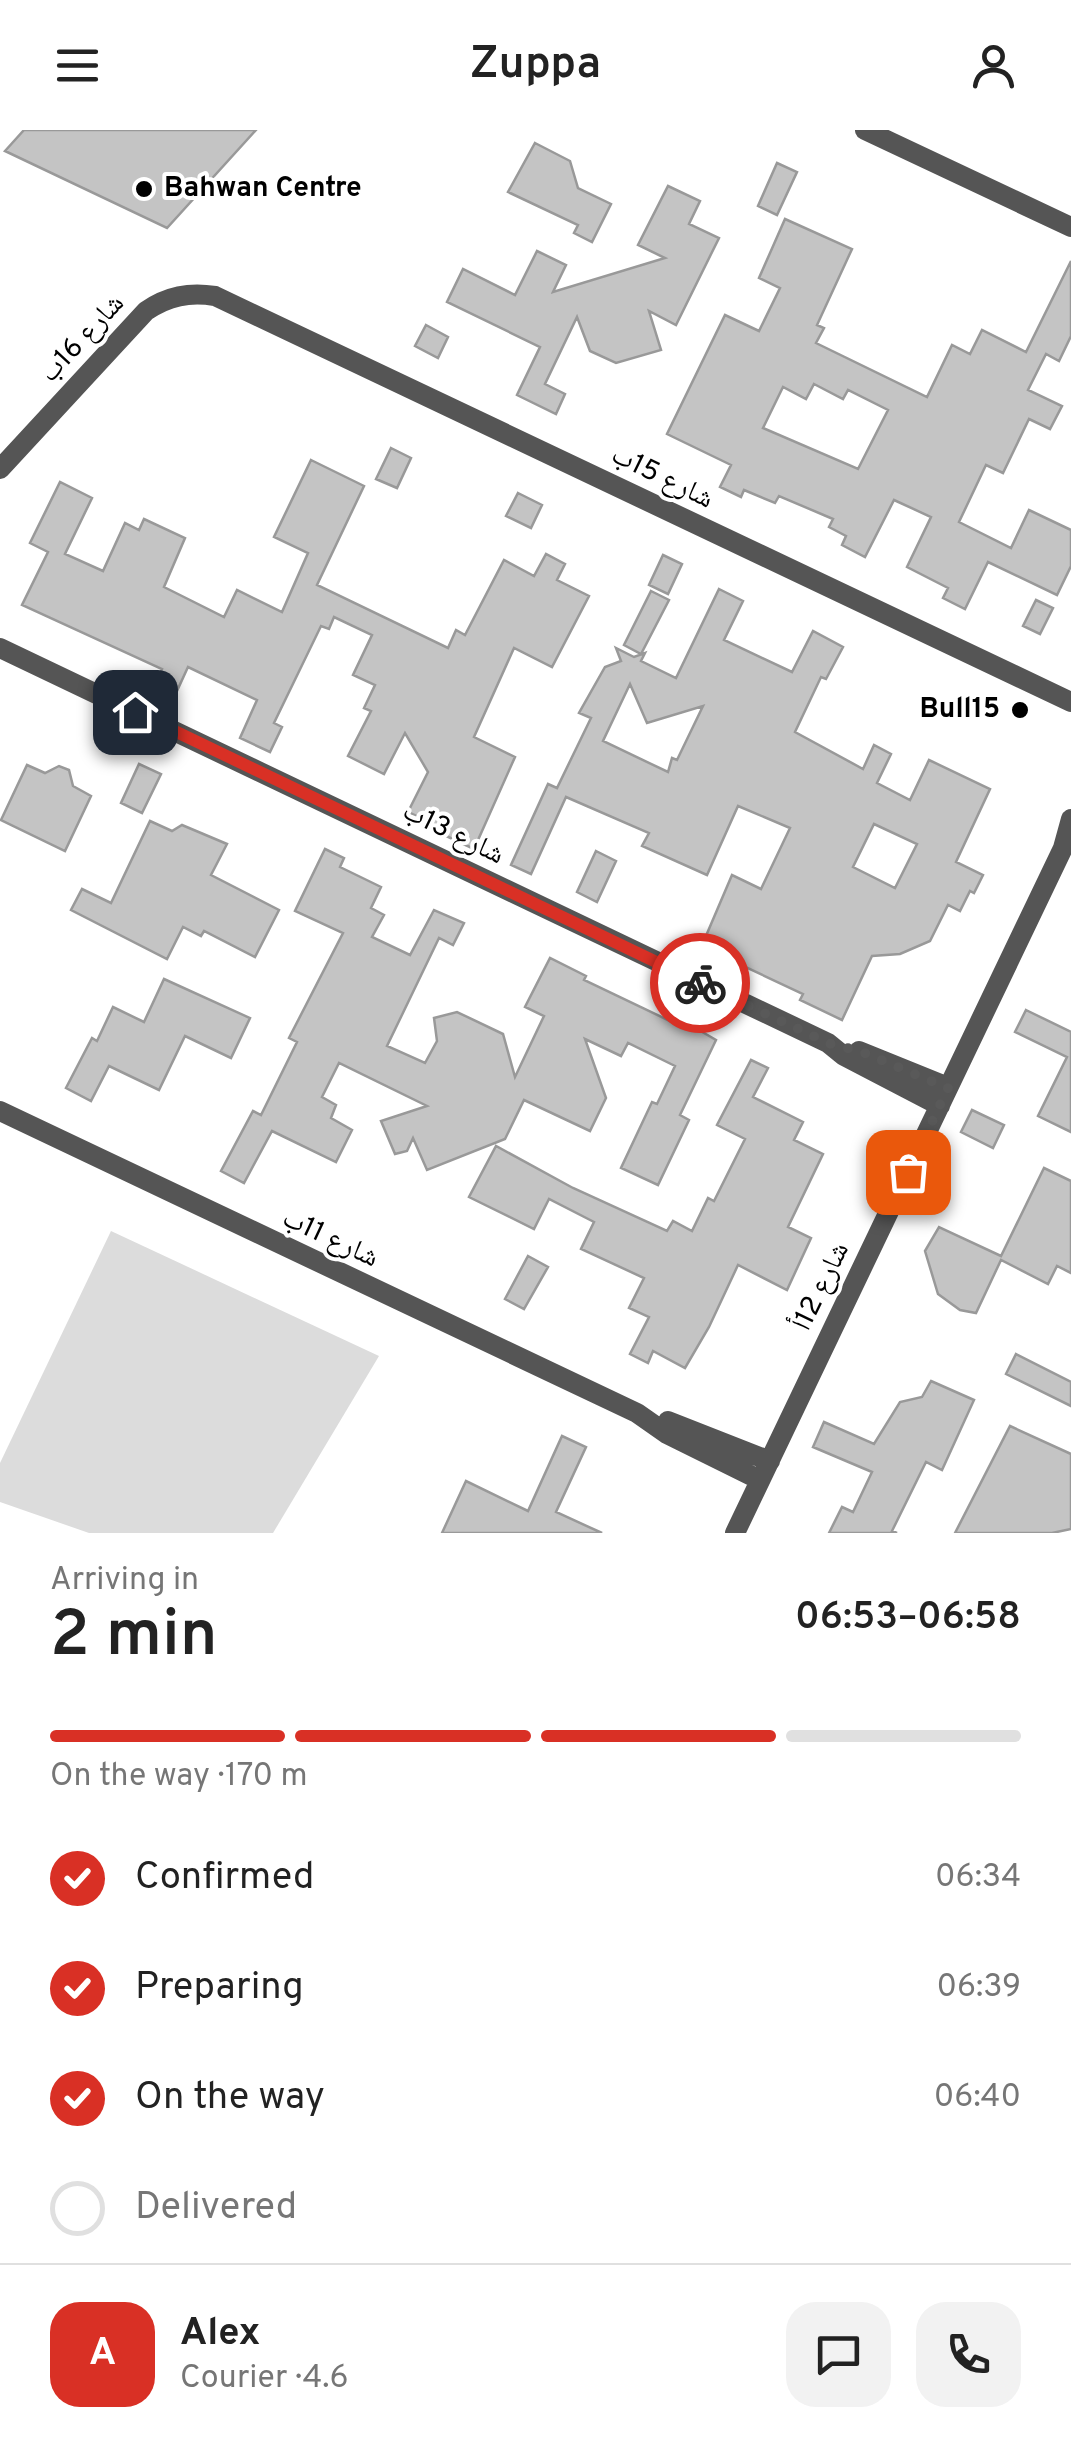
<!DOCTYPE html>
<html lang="en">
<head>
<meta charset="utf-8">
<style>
  body { margin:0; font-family:Overpass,"Noto Naskh Arabic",sans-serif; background:#f2f2f2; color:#222; height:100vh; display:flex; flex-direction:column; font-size:38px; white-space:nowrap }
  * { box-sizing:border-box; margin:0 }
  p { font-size:32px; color:#767676 }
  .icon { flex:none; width:55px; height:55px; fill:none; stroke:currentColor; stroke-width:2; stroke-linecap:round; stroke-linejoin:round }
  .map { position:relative; height:1403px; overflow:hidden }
  .panel { display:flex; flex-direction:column; background:#fff; flex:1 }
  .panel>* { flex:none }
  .pin { position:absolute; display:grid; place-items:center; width:85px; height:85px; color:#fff; margin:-42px; border-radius:20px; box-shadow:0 5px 15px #0006 }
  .courier { position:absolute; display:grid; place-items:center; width:100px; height:100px; margin:-50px; border:8px solid #d93025; border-radius:50%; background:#fff; color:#222; box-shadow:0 2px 12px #0007 }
  .summary em { font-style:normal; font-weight:600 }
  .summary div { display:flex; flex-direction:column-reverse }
  .summary { display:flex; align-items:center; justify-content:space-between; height:170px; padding:0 50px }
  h1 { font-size:65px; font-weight:600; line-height:75px }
  .bar { display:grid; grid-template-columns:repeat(4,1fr); gap:15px 10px; align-content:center; height:120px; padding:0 50px }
  .bar i { height:12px; border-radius:8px; background:#e0e0e0 }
  .bar .active { background:#d93025 }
  .bar p { grid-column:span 4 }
  .line { display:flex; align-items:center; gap:25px; padding:0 50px; border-top:2px solid #e0e0e0 }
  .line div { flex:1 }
  .round { display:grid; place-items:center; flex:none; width:105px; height:105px; border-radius:30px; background:#f2f2f2 }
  ol { padding:0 50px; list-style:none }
  li { display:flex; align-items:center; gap:30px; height:110px }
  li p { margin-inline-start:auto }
  li .icon { padding:10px; border-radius:50%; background:#d93025; color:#fff; stroke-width:4 }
  li:last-child { color:#767676 }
  li i { width:55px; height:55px; border:5px solid #e0e0e0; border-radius:50% }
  header { display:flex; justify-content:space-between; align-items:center; height:130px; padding:0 50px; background:#fff; font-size:45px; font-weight:600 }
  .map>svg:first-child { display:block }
</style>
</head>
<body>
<header><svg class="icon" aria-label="menu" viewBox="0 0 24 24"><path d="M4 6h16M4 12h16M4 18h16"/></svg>Zuppa<svg class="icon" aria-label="person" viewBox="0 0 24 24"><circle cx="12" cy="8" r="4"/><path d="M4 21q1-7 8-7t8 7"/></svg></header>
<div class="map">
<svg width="1071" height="1403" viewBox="0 0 1071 1403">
  <rect width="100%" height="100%" fill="#fff"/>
  <path fill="#dcdcdc" d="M111,1101L379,1226L273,1403H89L0,1372V1333Z"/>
  <path fill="#c4c4c4" stroke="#999" stroke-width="2.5" fill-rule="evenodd" d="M24,0H256L167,98L5,21Z
    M535,13L570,31L578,58L611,74L592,112L574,103L578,95L508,62Z
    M777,33L797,42L777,85L758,76Z
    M668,56L700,71L689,94L719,108L676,195L649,181L661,220L616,233L590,221L577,187L545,254L565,264L556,284L517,265L540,217L447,172L463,139L515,165L537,121L566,135L553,162L665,128L638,115Z
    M785,89L852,119L817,195L824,198L816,213L927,267L952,215L970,224L982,200L1026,222L1071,131V206L1059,231L1046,224L1028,260L1062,276L1050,299L1029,289L1003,343L986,335L959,392L1011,418L1029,380L1071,400V436L1057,465L988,432L965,479L943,468L948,458L907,437L931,387L894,370L865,427L842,415L846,406L829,397L833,389L779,366L775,373L744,360L741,367L720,357L731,335L667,304L725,185L759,201L780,158L759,148ZM814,254L843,269L848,260L888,280L858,339L763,298L783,257L806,269Z
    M426,195L448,207L438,228L415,216Z
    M391,318L411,328L397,358L376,349Z
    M311,330L364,356L317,455L448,518L456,500L465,505L504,430L534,446L546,424L565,434L557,450L589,466L552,537L514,518L474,607L515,627L474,719L427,697L429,692L408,682L428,642L405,603L384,644L348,626L371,581L364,578L375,555L353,545L372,505L334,487L329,499L321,496L274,593L282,597L270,622L240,608L257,570L188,537L171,574L150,564L162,539L22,475L48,422L30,413L60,352L92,368L65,424L103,441L125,393L139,400L144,389L185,408L164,457L224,487L237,460L282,482L308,423L274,407Z
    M518,363L542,375L531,398L506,386Z
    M663,425L682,434L668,464L649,455Z
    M719,459L743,471L724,510L792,542L813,501L843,517L826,549L821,547L795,602L863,639L874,615L891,624L877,653L910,670L929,630L990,659L956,732L983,745L974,763L970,761L960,781L948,775L930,811L900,824L872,826L842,890L800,870L803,864L722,826L700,820L732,745L761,759L790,698L738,676L707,745L642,716L649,703L566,667L531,744L511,735L548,654L557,658L591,588L579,583L605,537L621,531L616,518L634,527L645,523L641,531L676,548ZM630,554L647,593L703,576L677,630L672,628L668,642L603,611ZM874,694L917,714L895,758L853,737Z
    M651,461L669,470L641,524L624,515Z
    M1036,470L1053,478L1040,504L1023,496Z
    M139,634L161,644L142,683L121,673Z
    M27,635L45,643L59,636L69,640L73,656L91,666L65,721L1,690Z
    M150,691L172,701L182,695L227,714L211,745L279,780L255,827L204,801L201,806L183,797L167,829L71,780L82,759L111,773Z
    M325,719L344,728L340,737L381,757L371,778L384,785L372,807L410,825L434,780L464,793L453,815L439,808L387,916L425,933L437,911L434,888L457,882L503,904L515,947L544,886L525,877L550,828L586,846L584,850L670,891L673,885L716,910L680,985L689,990L658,1055L621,1038L652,972L657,974L675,936L628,913L621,926L585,909L606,968L590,1001L524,970L505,1009L427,1040L413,1008L407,1021L395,1024L381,991L427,976L339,933L322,967L336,975L331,988L352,1000L336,1032L272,1001L244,1053L221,1041L253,981L261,985L297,912L289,908L343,803L295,781Z
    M596,721L616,731L597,772L577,762Z
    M164,849L250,888L231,928L185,906L159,960L109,936L91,971L66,958L92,908L97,911L113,877L144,892Z
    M1026,880L1071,902V1002L1038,986L1067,927L1015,902Z
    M751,930L768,938L753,967L803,992L794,1010L823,1024L788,1097L811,1108L787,1160L738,1135L709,1197L685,1238L653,1221L648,1233L630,1224L649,1187L629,1178L644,1148L581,1119L594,1092L549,1069L534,1099L469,1067L496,1016L573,1058L667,1101L673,1091L692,1101L708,1068L714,1071L745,1009L717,995Z
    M972,980L1004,995L993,1018L961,1002Z
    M1044,1038L1071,1051V1143L1057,1136L1048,1154L1001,1130L976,1183L960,1180L938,1164L925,1121L939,1097L1001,1126Z
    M528,1126L548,1137L524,1179L505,1169Z
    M1016,1224L1071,1252V1276L1006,1244Z
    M931,1251L974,1270L942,1340L926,1332L892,1401L897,1403H829L842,1377L853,1382L872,1342L813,1317L824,1292L874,1314L900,1272L922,1267Z
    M1010,1296L1071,1324V1399L1052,1403H955Z
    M562,1306L586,1317L556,1382L602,1403H442L466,1351L528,1381Z"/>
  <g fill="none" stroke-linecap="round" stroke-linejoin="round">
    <path stroke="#555" stroke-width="20" d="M865,0L1071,97
      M0,339L146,181C168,166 189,162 215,166L1071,572
      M0,518L828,913L844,926L940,976
      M859,921L948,957
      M0,981L637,1283L667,1304L760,1350
      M668,1291L770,1331
      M735,1403L1063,718L1071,689"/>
  </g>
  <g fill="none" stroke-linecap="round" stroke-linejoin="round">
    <path stroke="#595959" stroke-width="10" stroke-dasharray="0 18" d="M700,853L828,913L862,922L948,958L908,1042"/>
    <path stroke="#d93025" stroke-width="12" d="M135,582L700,853"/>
  </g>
  <g fill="#000" stroke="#fff" stroke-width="4">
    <circle cx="144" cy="59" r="10"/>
    <circle cx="1020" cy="580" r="10"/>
  </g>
  <g text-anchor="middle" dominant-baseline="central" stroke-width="8" stroke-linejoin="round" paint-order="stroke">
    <g font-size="28" font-weight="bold" fill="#000" stroke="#fff" text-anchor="start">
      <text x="164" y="59">Bahwan Centre</text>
      <text x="1000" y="580" text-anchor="end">Bull15</text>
    </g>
    <g font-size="28" fill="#000" stroke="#fff">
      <text transform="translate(83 209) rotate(-47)">شارع 16ب</text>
      <text transform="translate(662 348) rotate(26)">شارع 15ب</text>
      <text transform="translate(453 704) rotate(26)">شارع 13ب</text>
      <text transform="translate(330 1109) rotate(25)">شارع 11ب</text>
      <text transform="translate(822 1157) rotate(-64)">شارع 12أ</text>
    </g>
  </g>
</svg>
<div class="pin" style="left:908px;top:1042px;background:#ea580c"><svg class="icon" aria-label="bag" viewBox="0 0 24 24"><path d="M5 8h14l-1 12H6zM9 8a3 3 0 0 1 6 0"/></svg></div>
<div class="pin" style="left:135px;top:582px;background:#1f2937"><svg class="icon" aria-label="home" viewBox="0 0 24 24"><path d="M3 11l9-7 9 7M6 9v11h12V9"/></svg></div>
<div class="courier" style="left:700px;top:853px"><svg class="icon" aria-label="bike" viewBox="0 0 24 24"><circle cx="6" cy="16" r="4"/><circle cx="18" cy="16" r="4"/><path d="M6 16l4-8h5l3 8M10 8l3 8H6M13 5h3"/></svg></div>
</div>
<section class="panel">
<div class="summary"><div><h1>2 min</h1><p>Arriving in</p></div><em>06:53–06:58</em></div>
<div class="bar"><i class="active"></i><i class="active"></i><i class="active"></i><i></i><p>On the way · 170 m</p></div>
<ol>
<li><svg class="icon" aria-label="check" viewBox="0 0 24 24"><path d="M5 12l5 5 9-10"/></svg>Confirmed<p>06:34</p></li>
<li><svg class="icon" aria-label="check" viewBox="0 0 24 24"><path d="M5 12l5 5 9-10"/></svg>Preparing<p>06:39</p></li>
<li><svg class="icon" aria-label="check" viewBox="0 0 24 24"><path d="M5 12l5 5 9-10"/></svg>On the way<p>06:40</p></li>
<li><i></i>Delivered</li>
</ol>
<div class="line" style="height:180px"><b class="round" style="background:#d93025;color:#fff">A</b><div><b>Alex</b><p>Courier · 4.6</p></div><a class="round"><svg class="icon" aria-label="chat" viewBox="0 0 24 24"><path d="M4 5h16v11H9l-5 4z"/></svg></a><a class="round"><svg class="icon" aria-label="phone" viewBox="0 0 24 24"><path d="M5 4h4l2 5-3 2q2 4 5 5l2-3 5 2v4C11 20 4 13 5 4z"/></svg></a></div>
</section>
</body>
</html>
